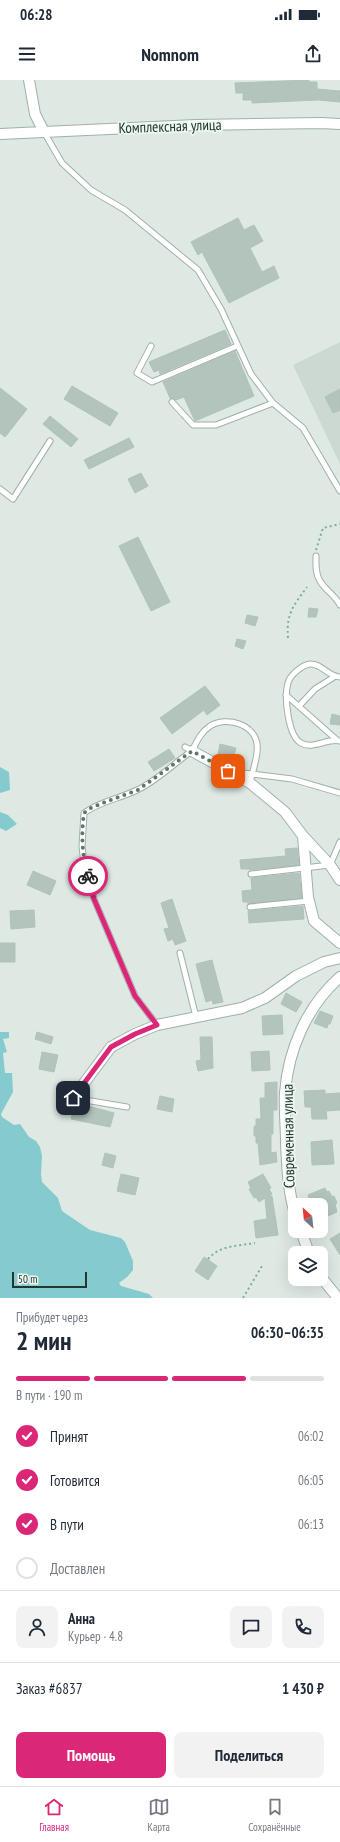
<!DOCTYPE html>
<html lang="ru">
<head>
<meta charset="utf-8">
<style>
  body { margin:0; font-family:"PT Sans Narrow",sans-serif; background:#f2f2f3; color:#1f2937; height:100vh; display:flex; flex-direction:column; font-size:15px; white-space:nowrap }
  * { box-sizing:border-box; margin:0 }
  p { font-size:13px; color:#747a83 }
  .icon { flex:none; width:22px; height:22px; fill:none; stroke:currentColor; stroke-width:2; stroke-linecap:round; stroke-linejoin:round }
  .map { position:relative; height:1218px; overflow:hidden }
  .panel { display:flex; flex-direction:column; background:#fff; flex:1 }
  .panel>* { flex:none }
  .needle { width:26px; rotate:333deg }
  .fabs { position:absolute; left:288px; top:1118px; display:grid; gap:8px }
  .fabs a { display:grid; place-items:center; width:40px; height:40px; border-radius:8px; background:#fff; box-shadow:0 4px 16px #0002; font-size:20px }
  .scale { position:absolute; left:12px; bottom:10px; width:75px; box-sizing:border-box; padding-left:4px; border:2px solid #20382f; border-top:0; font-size:11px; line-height:14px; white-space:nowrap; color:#20382f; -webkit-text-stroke:3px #eef6f1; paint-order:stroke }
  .pin { position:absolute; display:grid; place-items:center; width:34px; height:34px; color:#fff; margin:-17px; border-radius:8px; box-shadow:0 2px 6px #0006 }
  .courier { position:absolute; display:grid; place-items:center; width:40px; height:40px; margin:-20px; border:3px solid #db2777; border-radius:50%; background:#fff; color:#222; box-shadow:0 1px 5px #0007 }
  .head em { font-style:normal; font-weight:700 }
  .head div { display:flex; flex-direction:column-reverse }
  .head { display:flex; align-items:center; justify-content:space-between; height:68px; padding:0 16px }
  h1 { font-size:26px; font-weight:700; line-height:30px }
  .bar { display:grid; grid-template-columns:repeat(4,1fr); gap:6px 4px; align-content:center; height:48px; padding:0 16px }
  .bar i { height:5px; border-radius:3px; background:#e0e1e3 }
  .bar .current { background:#db2777 }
  .bar p { grid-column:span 4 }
  .line { display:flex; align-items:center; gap:10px; padding:0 16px; border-top:1px solid #e0e1e3 }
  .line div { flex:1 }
  .round { display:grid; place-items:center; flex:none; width:42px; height:42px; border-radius:8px; background:#f2f2f3 }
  ol { padding:0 16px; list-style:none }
  li { display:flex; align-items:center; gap:12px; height:44px }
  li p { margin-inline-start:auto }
  li .icon { padding:4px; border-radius:50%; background:#db2777; color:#fff; stroke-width:4 }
  li:last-child { color:#747a83 }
  li i { width:22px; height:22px; border:2px solid #e0e1e3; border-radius:50% }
  .button { display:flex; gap:8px; margin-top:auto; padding:8px 16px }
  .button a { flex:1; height:46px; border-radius:8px; background:#db2777; color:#fff; font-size:16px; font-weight:700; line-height:46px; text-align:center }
  .button a+a { background:#f2f2f3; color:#1f2937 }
  .status { display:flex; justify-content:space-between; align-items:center; height:28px; padding:0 20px; background:#fff; direction:ltr }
  .status svg { height:11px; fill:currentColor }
  header { display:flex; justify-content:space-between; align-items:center; height:52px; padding:0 16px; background:#fff; font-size:18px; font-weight:700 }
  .menu { display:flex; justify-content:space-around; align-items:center; height:56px; border-top:1px solid #e0e1e3; background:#fff; font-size:11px; color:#747a83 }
  .menu a { display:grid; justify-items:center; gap:2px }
  .menu .current { color:#db2777 }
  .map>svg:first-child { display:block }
</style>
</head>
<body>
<div class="status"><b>06:28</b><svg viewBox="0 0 49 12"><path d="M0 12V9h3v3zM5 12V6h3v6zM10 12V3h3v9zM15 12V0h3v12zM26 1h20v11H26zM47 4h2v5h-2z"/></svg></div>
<header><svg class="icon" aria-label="menu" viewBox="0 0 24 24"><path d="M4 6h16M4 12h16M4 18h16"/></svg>Nomnom<svg class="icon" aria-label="share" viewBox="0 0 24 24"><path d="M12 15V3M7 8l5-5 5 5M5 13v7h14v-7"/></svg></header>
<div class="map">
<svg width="340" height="1218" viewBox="0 0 340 1218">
  <rect width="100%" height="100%" fill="#dee9e3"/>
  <path fill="#ccd9d2" d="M340,262V384L293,285Z"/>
  <path fill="#85cacf" d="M0,687L9,692L10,710L0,713Z
    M0,732L8,735L17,744L6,751L0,748Z
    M0,952H9V958L3,959L7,972L3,973L5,993H12L13,1012L1,1034L2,1037L14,1045L20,1044L29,1057L36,1061L40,1067L42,1076L41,1094L42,1102L58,1118L62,1131L90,1150L121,1158L125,1162L133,1181V1190L127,1197L119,1203L121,1206L149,1214L153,1218H0Z"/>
  <path fill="#b3c4bc" stroke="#b0c2b9" d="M309,0V2H317V9L340,11V22L318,20L252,23V20H243V13H236L235,3Z
    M238,138L244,150L254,145L263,161L250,168L262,192L274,186L279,198L229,223L202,172L198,175L191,162Z
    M225,250L231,264L160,294L159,290L154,292L149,282Z
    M235,271L254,316L195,341L184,317L176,320L170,318L163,302Z
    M72,306L118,333L110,346L64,319Z
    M0,308L27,329L5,357L0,353Z
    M340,309V330L333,333L325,317Z
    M50,336L78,359L71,367L43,344Z
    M129,358L134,367L89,389L84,380Z
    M141,393L148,406L135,413L128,399Z
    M138,457L170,522L151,531L119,466Z
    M309,528L318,529L316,537H308Z
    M247,535L258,537L255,546L245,543Z
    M237,559L246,561L243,569L235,566Z
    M205,606L220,625L207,635L204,630L172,654L160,638Z
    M332,634L340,636V645L330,644Z
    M220,664L236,668L233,679L218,675Z
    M169,669L175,678L154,691L148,682Z
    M297,768L299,785L250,790V789H241L240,780L286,776L285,769Z
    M33,791L56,801L50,815L27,805Z
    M299,793L302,818L248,824V822H243L242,811L252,810L251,798Z
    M172,819L186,861L175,865L173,859L168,861L164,849L169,848L161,823Z
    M303,826L304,839L249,843L248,831Z
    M34,830L35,847L11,849L10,831Z
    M0,863H15V882H0Z
    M212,880L223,922L213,924L212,920L206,922L196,884Z
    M286,913L302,922L296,932L281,924Z
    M320,931L333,936L330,944H328L327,948L314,943Z
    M282,935L283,954L263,955L262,936Z
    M37,952L53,957L51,964L35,959Z
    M200,957H212L213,988L198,991L196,981L201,980Z
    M269,971L270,990L252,991L251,972Z
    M42,972L58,975L54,992L39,989Z
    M277,1002V1030H273V1054H271V1073L276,1072L277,1082L260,1085L258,1063H256V1056H254V1046H256V1039H261L260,1018H265V1003Z
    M325,1010V1014L340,1013V1030L326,1031L327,1039H312L311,1027H305L304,1011Z
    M160,1016L174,1019L172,1032L157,1029Z
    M77,1023L114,1033L110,1047L71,1039L75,1024Z
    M332,1060L334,1084L312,1085L311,1062Z
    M105,1073L116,1076L113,1088L102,1085Z
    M121,1094L139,1098L135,1115L117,1111Z
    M263,1094L271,1108L269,1109L272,1114L268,1116H272L278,1155L256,1158L254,1141L267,1139L265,1118L259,1122L256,1117L254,1118L249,1109L251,1108L248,1102Z
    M325,1108L327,1112L329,1111L332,1117L334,1116L337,1123L335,1124L337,1132L321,1139V1125H312L308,1115Z
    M340,1153V1175L330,1159Z
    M204,1177L217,1186L208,1200L195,1191Z"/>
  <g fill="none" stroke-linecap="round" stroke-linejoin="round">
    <defs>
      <path id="lane" d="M44,52L62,83L91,110L125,130L198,190L221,229L251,294L273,323L303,348L340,411
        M151,266L137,293L152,302L237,266
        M172,322L193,345H216L273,323
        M0,409L13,419L50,361
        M316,476C316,484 315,493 320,501C325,510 335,515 340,525
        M340,597C329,597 321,583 310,584C302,585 290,595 288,603C284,617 288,656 301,663C313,670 327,658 340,661
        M286,615L337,660
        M300,625L315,609L334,597
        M185,667L192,671C197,661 201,652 210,646C227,636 254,644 257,664C259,675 252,692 250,703
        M235,692L292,699L340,713
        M251,794L330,785L340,762
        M250,827L309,821
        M180,873L196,937
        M157,945L135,916L94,819L84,784L82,766L84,733C100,721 119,719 137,710C157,701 174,683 192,671
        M73,1018L127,1027"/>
      <path id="street" d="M29,0L35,34L44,52
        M0,54L196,45L321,43L340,44
        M192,671L250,703L285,732L303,756L330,785L340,800
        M303,756L308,817L314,841L340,863
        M73,1018L111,967L135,954L157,945L242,928L265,918L296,896L324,882L340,878
        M295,1134C288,1110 287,1087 286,1062C286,1046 284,1029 285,1013C288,970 307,926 340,897
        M301,1151L309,1173
        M321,1197L338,1218"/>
    </defs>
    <use href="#lane" stroke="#a1b0a9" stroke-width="7"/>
    <use href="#street" stroke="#a1b0a9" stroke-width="12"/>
    <path stroke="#7ead9a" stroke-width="2" stroke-dasharray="2 3" stroke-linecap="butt" d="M316,470L323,448L340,444
      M288,558C286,534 293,526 307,507
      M208,1179C220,1165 238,1166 255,1163
      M243,1218L262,1186"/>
    <use href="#lane" stroke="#fff" stroke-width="5"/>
    <use href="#street" stroke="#fff" stroke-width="10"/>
  </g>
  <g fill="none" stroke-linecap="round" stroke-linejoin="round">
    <path stroke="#62766e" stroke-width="4" stroke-dasharray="0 7.2" d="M88,796C82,775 81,755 84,733L91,728L105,722L138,710L192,671L228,691"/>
    <path stroke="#db2777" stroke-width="5" d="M73,1018L111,967L135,954L157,945L135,916L94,819L88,796"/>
  </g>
  <g text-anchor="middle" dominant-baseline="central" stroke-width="3.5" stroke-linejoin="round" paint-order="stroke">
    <g font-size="15" fill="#20382f" stroke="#eef6f1">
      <text transform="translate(170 46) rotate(-2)">Комплексная улица</text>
      <text transform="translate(288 1056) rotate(-91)">Современная улица</text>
    </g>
  </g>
</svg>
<div class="fabs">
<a><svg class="needle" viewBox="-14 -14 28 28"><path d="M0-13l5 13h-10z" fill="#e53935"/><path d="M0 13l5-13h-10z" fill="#747a83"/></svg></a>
<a><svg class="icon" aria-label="layers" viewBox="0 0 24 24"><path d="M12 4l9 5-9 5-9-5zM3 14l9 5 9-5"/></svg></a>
</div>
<div class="scale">50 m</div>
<div class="pin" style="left:228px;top:691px;background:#ea580c"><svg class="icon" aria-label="bag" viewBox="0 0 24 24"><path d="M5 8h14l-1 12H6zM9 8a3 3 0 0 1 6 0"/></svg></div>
<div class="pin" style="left:73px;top:1018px;background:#1f2937"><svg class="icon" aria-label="home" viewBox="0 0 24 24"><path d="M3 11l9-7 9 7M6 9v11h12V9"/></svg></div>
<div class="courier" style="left:88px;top:796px"><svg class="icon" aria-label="bike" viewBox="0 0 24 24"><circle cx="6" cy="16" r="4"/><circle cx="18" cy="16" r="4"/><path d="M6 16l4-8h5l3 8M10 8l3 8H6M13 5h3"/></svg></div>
</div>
<section class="panel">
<div class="head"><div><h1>2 мин</h1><p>Прибудет через</p></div><em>06:30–06:35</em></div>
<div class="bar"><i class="current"></i><i class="current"></i><i class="current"></i><i></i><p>В пути · 190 m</p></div>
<ol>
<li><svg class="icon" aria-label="check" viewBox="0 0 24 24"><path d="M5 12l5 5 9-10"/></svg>Принят<p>06:02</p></li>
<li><svg class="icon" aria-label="check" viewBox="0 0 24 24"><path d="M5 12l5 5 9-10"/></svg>Готовится<p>06:05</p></li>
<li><svg class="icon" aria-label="check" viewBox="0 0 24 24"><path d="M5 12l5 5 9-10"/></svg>В пути<p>06:13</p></li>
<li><i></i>Доставлен</li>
</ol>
<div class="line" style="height:72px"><a class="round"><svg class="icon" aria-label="person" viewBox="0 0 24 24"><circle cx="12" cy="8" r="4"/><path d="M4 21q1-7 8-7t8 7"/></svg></a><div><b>Анна</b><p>Курьер · 4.8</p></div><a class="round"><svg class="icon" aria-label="chat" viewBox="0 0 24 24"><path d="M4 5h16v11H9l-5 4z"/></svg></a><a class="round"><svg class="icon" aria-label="phone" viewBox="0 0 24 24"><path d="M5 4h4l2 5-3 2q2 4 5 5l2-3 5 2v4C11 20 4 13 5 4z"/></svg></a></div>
<div class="line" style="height:52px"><div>Заказ #6837</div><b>1 430 ₽</b></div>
<div class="button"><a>Помощь</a><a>Поделиться</a></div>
</section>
<nav class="menu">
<a class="current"><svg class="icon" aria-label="home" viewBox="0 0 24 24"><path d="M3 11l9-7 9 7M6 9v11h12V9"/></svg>Главная</a>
<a><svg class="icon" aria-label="map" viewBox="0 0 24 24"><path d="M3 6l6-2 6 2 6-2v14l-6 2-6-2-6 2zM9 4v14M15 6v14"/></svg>Карта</a>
<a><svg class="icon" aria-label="saved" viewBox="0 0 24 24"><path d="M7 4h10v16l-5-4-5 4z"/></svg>Сохранённые</a>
</nav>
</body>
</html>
